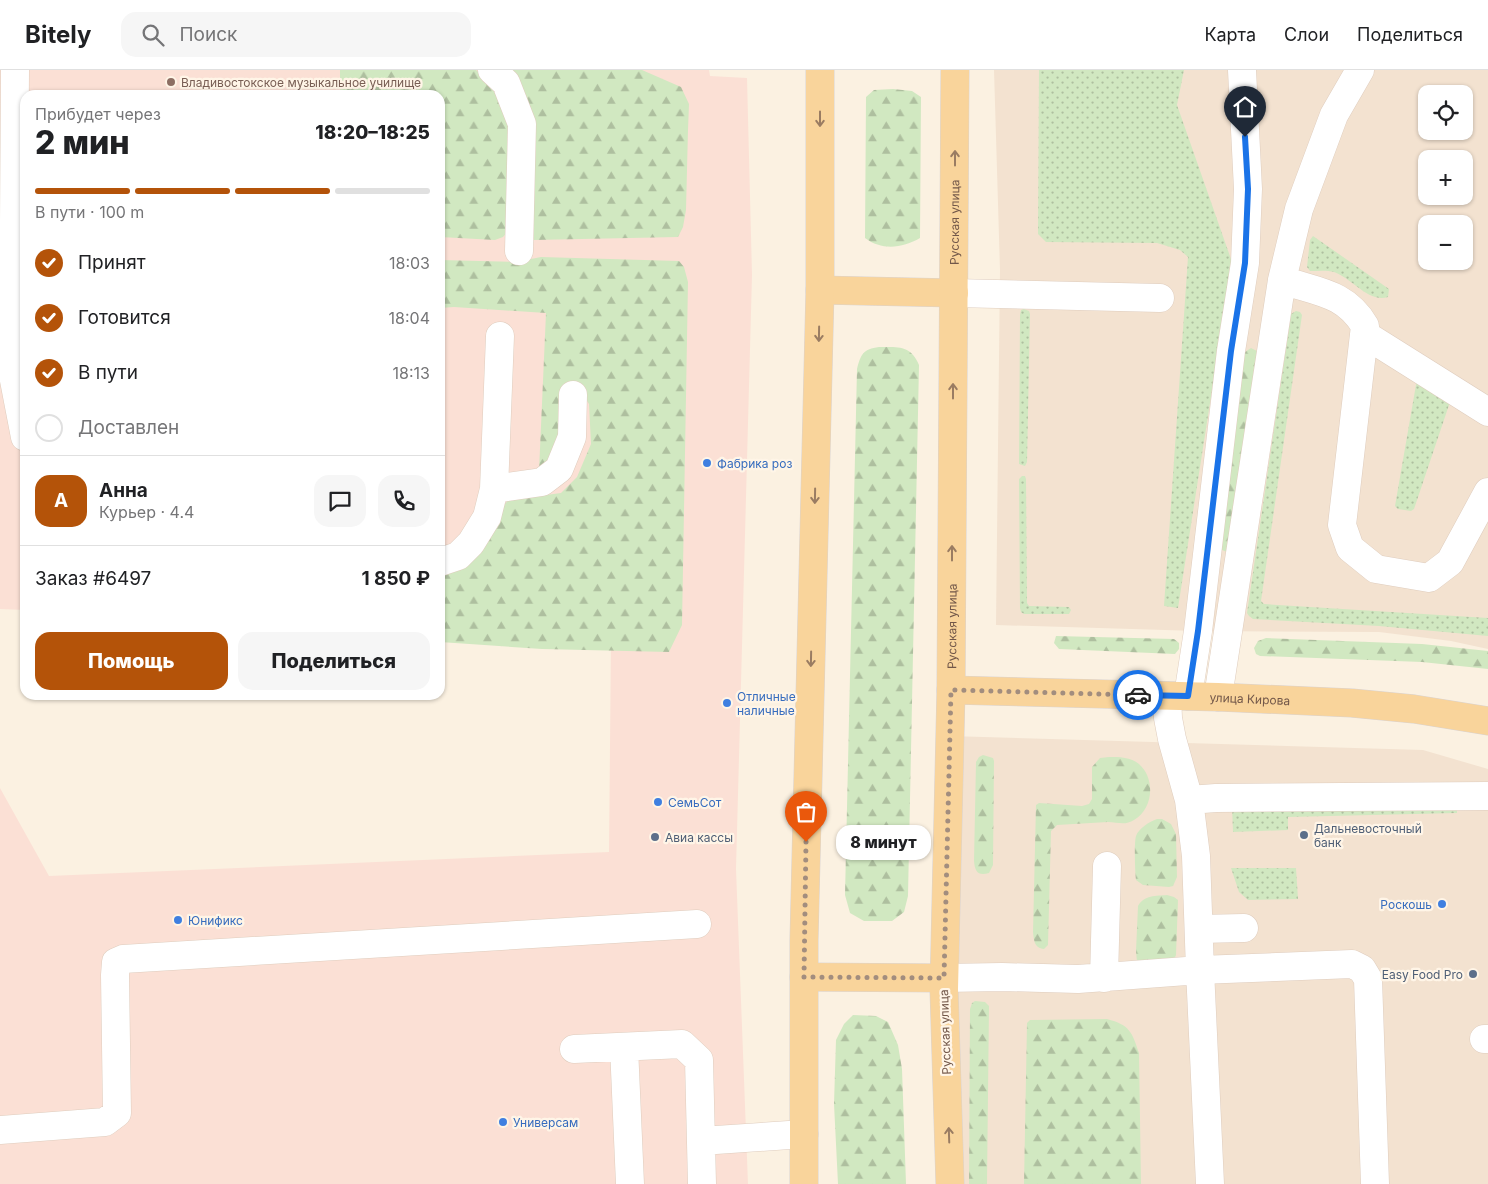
<!DOCTYPE html>
<html lang="ru">
<head>
<meta charset="utf-8">
<style>
  body { margin:0; font-family:Inter,sans-serif; background:#f6f6f6; color:#202124; height:100vh; display:flex; flex-direction:column; font-size:19px; white-space:nowrap }
  * { box-sizing:border-box; margin:0 }
  p { font-size:16px; color:#757577 }
  .icon { flex:none; width:28px; height:28px; fill:none; stroke:currentColor; stroke-width:2; stroke-linecap:round; stroke-linejoin:round }
  .map { position:relative; flex:1; overflow:hidden }
  .drawer { position:absolute; left:20px; top:20px; width:425px; height:610px; display:flex; flex-direction:column; background:#fff; border-radius:15px; box-shadow:0 1px 4px #0004 }
  .drawer>* { flex:none }
  .tools { position:absolute; left:1418px; top:15px; display:grid; gap:10px }
  .tools a { display:grid; place-items:center; width:55px; height:55px; border-radius:10px; background:#fff; box-shadow:0 1px 4px #0004; font-size:25px }
  .pin { position:absolute; display:grid; place-items:center; width:42px; height:42px; color:#fff; margin:-51px -21px; border-radius:50% 50% 50% 0; rotate:-45deg; box-shadow:0 0 5px #0007 }
  .pin .icon { rotate:45deg }
  .courier { position:absolute; display:grid; place-items:center; width:50px; height:50px; margin:-25px; border:4px solid #1a73e8; border-radius:50%; background:#fff; color:#222; box-shadow:0 1px 6px #0007 }
  .bubble { position:absolute; height:35px; border-radius:15px; background:#fff; box-shadow:0 1px 4px #0004; font-size:16px; font-weight:800; line-height:35px; text-align:center }
  .headline em { font-style:normal; font-weight:800 }
  .headline div { display:flex; flex-direction:column-reverse }
  .headline { display:flex; align-items:center; justify-content:space-between; height:85px; padding:0 15px }
  h1 { font-size:32px; font-weight:800; line-height:38px }
  .bar { display:grid; grid-template-columns:repeat(4,1fr); gap:8px 5px; align-content:center; height:60px; padding:0 15px }
  .bar i { height:6px; border-radius:4px; background:#e0e0e0 }
  .bar .active { background:#b45309 }
  .bar p { grid-column:span 4 }
  .line { display:flex; align-items:center; gap:12px; padding:0 15px; border-top:1px solid #e0e0e0 }
  .line div { flex:1 }
  .round { display:grid; place-items:center; flex:none; width:52px; height:52px; border-radius:15px; background:#f6f6f6 }
  ol { padding:0 15px; list-style:none }
  li { display:flex; align-items:center; gap:15px; height:55px }
  li p { margin-inline-start:auto }
  li .icon { padding:5px; border-radius:50%; background:#b45309; color:#fff; stroke-width:4 }
  li:last-child { color:#757577 }
  li i { width:28px; height:28px; border:2px solid #e0e0e0; border-radius:50% }
  .primary-button { display:flex; gap:10px; margin-top:auto; padding:10px 15px }
  .primary-button a { flex:1; height:58px; border-radius:15px; background:#b45309; color:#fff; font-size:20px; font-weight:800; line-height:58px; text-align:center }
  .primary-button a+a { background:#f6f6f6; color:#202124 }
  header { display:flex; align-items:center; gap:30px; box-sizing:border-box; height:70px; padding:0 25px; background:#fff; border-bottom:1px solid #e0e0e0 }
  header strong { font-size:24px }
  nav { display:flex; gap:28px; margin-inline-start:auto; font-size:18px }
  .search { width:350px; height:45px; background:#f6f6f6; display:flex; align-items:center; gap:12px; box-sizing:border-box; padding:0 18px; border-radius:15px; color:#757577; font-size:19px }
  .map>svg:first-child { display:block }
</style>
</head>
<body>
<header>
<strong>Bitely</strong>
<div class="search"><svg class="icon" aria-label="search" viewBox="0 0 24 24"><circle cx="10" cy="10" r="6"/><path d="M15 15l6 6"/></svg>Поиск</div>
<nav><a>Карта</a><a>Слои</a><a>Поделиться</a></nav>
</header>
<div class="map">
<svg width="1488" height="1114" viewBox="0 0 1488 1114">
  <defs>
    <pattern id="grass-dots" width="8" height="8" patternUnits="userSpaceOnUse" patternTransform="scale(1.25)"><rect width="8" height="8" fill="#d1e8c1"/><path d="M2 2h.1M6 6h.1" fill="none" stroke="#aebf9f" stroke-width="1.8" stroke-linecap="round"/></pattern>
    <pattern id="forest-firs" width="22" height="20" patternUnits="userSpaceOnUse" patternTransform="scale(1.25)"><rect width="22" height="20" fill="#d1e8c1"/><path d="M5 1l3.5 6h-7zM16 11l3.5 6h-7z" fill="#aebf9f"/></pattern>
  </defs>
  <rect width="100%" height="100%" fill="#fbf1e1"/>
  <path fill="#f3e2d0" fill-rule="evenodd" d="M994,0H1488V579L1451,571L1379,562L1198,561L996,555L1000,200ZM1426,24H1464V61H1426ZM1426,89H1464V126H1426ZM1426,154H1464V191H1426Z
    M949,666L1423,680L1488,699V1114H949Z"/>
  <path fill="#fbe0d5" d="M0,0H709L710,6L747,8L752,205L736,799L748,1114H0V718L49,806L609,782L611,570L440,561V25H25V540L0,539Z"/>
  <path fill="url(#grass-dots)" d="M1039,0H1184L1177,35L1232,192L1178,538L1164,536L1188,187L1180,180L1157,173L1046,172L1038,164Z
    M1313,166L1389,219L1388,227C1368,233 1352,208 1334,202C1327,200 1318,201 1310,201L1307,197L1310,170Z
    M1024,239L1029,241L1030,244L1027,392L1025,396L1019,394L1020,245L1021,240Z
    M1296,241L1300,242L1302,245L1261,531L1264,534L1488,548V566L1379,556L1253,549L1249,546L1247,543L1291,244Z
    M1417,309L1450,332L1414,439L1411,441L1398,439L1395,436Z
    M1022,406H1025L1026,409L1027,533L1029,536H1032L1069,537L1071,540L1069,544H1024L1021,542L1020,538L1019,409Z
    M1457,730V743L1288,747V760L1233,762L1232,736Z
    M1231,798H1296L1298,829L1248,830L1239,822Z"/>
  <path fill="url(#forest-firs)" d="M340,0H476L497,19L512,54L510,159L503,167L495,170L440,167V25H340Z
    M504,0H642L681,17L689,34L688,60L686,140L683,157L678,167L534,170L530,165Z
    M893,19L912,21L921,27L920,168C903,178 882,181 865,168L866,27L874,20Z
    M541,187L679,191L684,197L688,212L682,555L669,582L542,579L440,572V507L458,500L508,430L561,423L577,407L591,374L589,334L583,324L562,377L539,401L546,243L454,237L440,238V190L516,192Z
    M879,277C898,277 911,275 919,295L908,826L904,842L892,851H864L850,843L845,825L857,299C861,284 863,279 879,277Z
    M1251,278L1257,281L1259,286L1227,482L1222,480L1219,477L1245,282Z
    M1056,566L1174,569L1179,573V579L1175,584L1059,579L1054,573Z
    M1266,568L1422,574L1488,581V599L1422,592L1260,586L1256,584L1254,578L1258,571Z
    M983,685L993,688L994,691L993,795L989,803C978,806 975,802 974,791L976,692L979,687Z
    M1109,687C1119,687 1131,687 1139,694C1156,709 1153,739 1134,750C1125,756 1117,752 1108,752C1091,753 1074,754 1057,755L1051,761L1048,875L1044,879C1034,878 1034,870 1033,862L1036,735L1039,733L1082,736L1089,734L1092,729V697L1100,688Z
    M1157,749H1162L1171,754L1176,764L1177,807L1173,816L1169,817L1143,815L1136,810C1135,803 1134,772 1136,766C1139,758 1149,752 1157,749Z
    M1167,825L1174,827L1178,830L1176,885L1173,892H1137L1136,881L1138,836C1144,825 1156,826 1167,825Z
    M975,931L985,932L989,936L987,1114H969L970,939L972,933Z
    M853,945L876,946L888,952L898,975L902,999L906,1114H838L834,1034L836,970L844,954Z
    M1107,949C1130,955 1132,962 1139,983L1141,1114H1024L1027,953L1030,950Z"/>
  <g fill="none" stroke-linecap="round" stroke-linejoin="round">
    <defs>
      <path id="minor" d="M15,0L13,305L25,367
        M492,0L506,13L522,54L519,181
        M1282,210C1316,222 1345,222 1365,256L1342,455L1350,478L1376,499L1429,508L1450,492L1488,422
        M954,223L1160,228
        M1364,264L1488,342
        M494,419L542,412L559,399L572,367L573,325
        M440,492L458,486L471,473L487,447L494,419L500,266
        M1167,626L1168,648L1172,669L1189,730L1196,786L1200,900L1352,894L1362,899L1368,909L1375,1114
        M1188,626L1198,561L1231,281L1245,193L1248,119L1242,0
        M1218,627L1282,210L1299,139L1334,45L1360,0
        M1189,730L1216,728L1488,726
        M1199,859L1244,858
        M944,908L1002,907L1078,909L1200,900L1210,1114
        M1104,908L1107,796
        M1484,969H1488
        M624,977L630,1114
        M574,979L682,974L699,990L702,1114
        M0,1060L105,1052L117,1043L115,905L116,892L123,889L697,854
        M701,1071L804,1064"/>
      <g id="major">
        <path d="M820,220L954,223"/>
        <path id="s1" d="M951,620L1218,627L1352,633L1414,639L1488,651"/>
        <path d="M804,907L944,908"/>
        <path d="M804,1114V870L820,220V0"/>
        <path id="s2" d="M950,1114L944,919L951,620L955,0"/>
      </g>
    </defs>
    <use href="#minor" stroke="#dfcdbe" stroke-width="29"/>
    <use href="#major" stroke="#dad3d0" stroke-width="29"/>
    <use href="#minor" stroke="#fff" stroke-width="28"/>
    <use href="#major" stroke="#f9d49b" stroke-width="28"/>
  </g>
  <defs><path id="oneway-shaft" d="M-6 0H5M1.5-3L5.5 0L1.5 3" fill="none" stroke-width="1.6" stroke-linecap="round" stroke-linejoin="round" transform="scale(1.25)"/></defs>
  <g stroke="#9a7c62">
    <use href="#oneway-shaft" transform="translate(820 49) rotate(90)"/>
    <use href="#oneway-shaft" transform="translate(955 88) rotate(-90)"/>
    <use href="#oneway-shaft" transform="translate(819 264) rotate(91)"/>
    <use href="#oneway-shaft" transform="translate(953 321) rotate(-90)"/>
    <use href="#oneway-shaft" transform="translate(815 426) rotate(91)"/>
    <use href="#oneway-shaft" transform="translate(952 483) rotate(-90)"/>
    <use href="#oneway-shaft" transform="translate(811 589) rotate(91)"/>
    <use href="#oneway-shaft" transform="translate(949 1065) rotate(-92)"/>
  </g>
  <g fill="none" stroke-linecap="round" stroke-linejoin="round">
    <path stroke="#a28d7e" stroke-width="5" stroke-dasharray="0 9" d="M806,772L804,907L944,908L951,620L1138,625"/>
    <path stroke="#1a73e8" stroke-width="6" d="M1138,625L1188,626L1198,561L1231,281L1245,193L1248,119L1245,67"/>
  </g>
  <circle fill="#8d6e63" stroke="#fff5e7" stroke-width="2" cx="171" cy="12" r="5"/>
  <g fill="#3f7fe0" stroke="#fff5e7" stroke-width="2">
    <circle cx="707" cy="393" r="5"/>
    <circle cx="727" cy="633" r="5"/>
    <circle cx="658" cy="732" r="5"/>
    <circle cx="1442" cy="834" r="5"/>
    <circle cx="178" cy="850" r="5"/>
    <circle cx="503" cy="1052" r="5"/>
  </g>
  <g fill="#5c6f8a" stroke="#fff5e7" stroke-width="2">
    <circle cx="1304" cy="765" r="5"/>
    <circle cx="655" cy="767" r="5"/>
    <circle cx="1473" cy="904" r="5"/>
  </g>
  <g text-anchor="middle" dominant-baseline="central" stroke-width="4.5" stroke-linejoin="round" paint-order="stroke">
    <g font-size="12" fill="#785e54" stroke="#fff5e7" text-anchor="start">
      <text x="181" y="12">Владивостокское музыкальное училище</text>
    </g>
    <g font-size="12" fill="#725749" stroke="#fff5e7">
      <text stroke="none"><textPath href="#s2" startOffset="962">Русская улица</textPath></text>
      <text stroke="none"><textPath href="#s2" startOffset="558">Русская улица</textPath></text>
      <text stroke="none"><textPath href="#s1" startOffset="299">улица Кирова</textPath></text>
      <text transform="translate(945 962) rotate(-92)">Русская улица</text>
    </g>
    <g font-size="12" fill="#366cbe" stroke="#fff5e7" text-anchor="start">
      <text x="717" y="393">Фабрика роз</text>
      <text x="737" y="626">Отличные<tspan x="737" dy="14">наличные</tspan></text>
      <text x="668" y="732">СемьСот</text>
      <text x="1432" y="834" text-anchor="end">Роскошь</text>
      <text x="188" y="850">Юнификс</text>
      <text x="513" y="1052">Универсам</text>
    </g>
    <g font-size="12" fill="#4e5e75" stroke="#fff5e7" text-anchor="start">
      <text x="1314" y="758">Дальневосточный<tspan x="1314" dy="14">банк</tspan></text>
      <text x="665" y="767">Авиа кассы</text>
      <text x="1463" y="904" text-anchor="end">Easy Food Pro</text>
    </g>
  </g>
</svg>
<div class="tools">
<a><svg class="icon" aria-label="locate" viewBox="0 0 24 24"><circle cx="12" cy="12" r="6"/><path d="M12 2v4M12 18v4M2 12h4M18 12h4"/></svg></a>
<a>+</a>
<a>−</a>
</div>
<div class="pin" style="left:806px;top:772px;background:#ea580c"><svg class="icon" aria-label="bag" viewBox="0 0 24 24"><path d="M5 8h14l-1 12H6zM9 8a3 3 0 0 1 6 0"/></svg></div>
<div class="pin" style="left:1245px;top:67px;background:#1f2937"><svg class="icon" aria-label="home" viewBox="0 0 24 24"><path d="M3 11l9-7 9 7M6 9v11h12V9"/></svg></div>
<div class="courier" style="left:1138px;top:625px"><svg class="icon" aria-label="car" viewBox="0 0 24 24"><path d="M5 17H2v-5l4-1 3-4h7l3 4 3 1v5h-3M9 17h6M6 11h13"/><circle cx="7" cy="17" r="2"/><circle cx="17" cy="17" r="2"/></svg></div>
<div class="bubble" style="left:836px;top:755px;width:95px">8 минут</div>
<section class="drawer">
<div class="headline"><div><h1>2 мин</h1><p>Прибудет через</p></div><em>18:20–18:25</em></div>
<div class="bar"><i class="active"></i><i class="active"></i><i class="active"></i><i></i><p>В пути · 100 m</p></div>
<ol>
<li><svg class="icon" aria-label="check" viewBox="0 0 24 24"><path d="M5 12l5 5 9-10"/></svg>Принят<p>18:03</p></li>
<li><svg class="icon" aria-label="check" viewBox="0 0 24 24"><path d="M5 12l5 5 9-10"/></svg>Готовится<p>18:04</p></li>
<li><svg class="icon" aria-label="check" viewBox="0 0 24 24"><path d="M5 12l5 5 9-10"/></svg>В пути<p>18:13</p></li>
<li><i></i>Доставлен</li>
</ol>
<div class="line" style="height:90px"><b class="round" style="background:#b45309;color:#fff">А</b><div><b>Анна</b><p>Курьер · 4.4</p></div><a class="round"><svg class="icon" aria-label="chat" viewBox="0 0 24 24"><path d="M4 5h16v11H9l-5 4z"/></svg></a><a class="round"><svg class="icon" aria-label="phone" viewBox="0 0 24 24"><path d="M5 4h4l2 5-3 2q2 4 5 5l2-3 5 2v4C11 20 4 13 5 4z"/></svg></a></div>
<div class="line" style="height:65px"><div>Заказ #6497</div><b>1 850 ₽</b></div>
<div class="primary-button"><a>Помощь</a><a>Поделиться</a></div>
</section>
</div>
</body>
</html>
